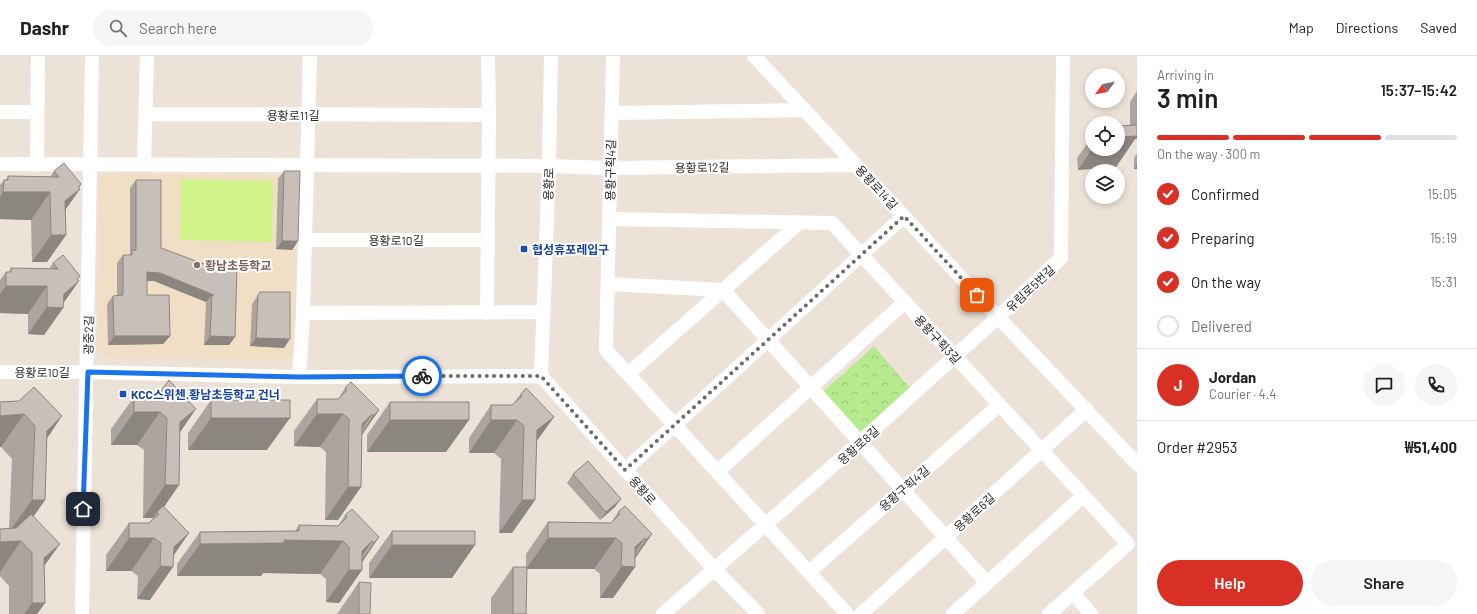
<!DOCTYPE html>
<html lang="en">
<head>
<meta charset="utf-8">
<style>
  body { margin:0; font-family:Barlow,"Noto Sans KR",sans-serif; background:#f6f6f6; color:#202124; height:100vh; display:flex; flex-direction:column; font-size:15px; white-space:nowrap }
  * { box-sizing:border-box; margin:0 }
  p { font-size:13px; color:#757577 }
  .icon { flex:none; width:22px; height:22px; fill:none; stroke:currentColor; stroke-width:2; stroke-linecap:round; stroke-linejoin:round }
  .map { position:relative; flex:1; overflow:hidden }
  .side { display:flex; flex-direction:column; background:#fff; width:340px }
  .side>* { flex:none }
  .needle { width:26px; rotate:238deg }
  .buttons { position:absolute; left:1085px; top:12px; display:grid; gap:8px }
  .buttons a { display:grid; place-items:center; width:40px; height:40px; border-radius:50%; background:#fff; box-shadow:0 2px 6px #0003; font-size:20px }
  .pin { position:absolute; display:grid; place-items:center; width:34px; height:34px; color:#fff; margin:-17px; border-radius:8px; box-shadow:0 2px 6px #0006 }
  .courier { position:absolute; display:grid; place-items:center; width:40px; height:40px; margin:-20px; border:3px solid #1a73e8; border-radius:50%; background:#fff; color:#222; box-shadow:0 1px 5px #0007 }
  .headline em { font-style:normal; font-weight:600 }
  .headline div { display:flex; flex-direction:column-reverse }
  .headline { display:flex; align-items:center; justify-content:space-between; height:68px; padding:0 20px }
  h1 { font-size:26px; font-weight:600; line-height:30px }
  .bar { display:grid; grid-template-columns:repeat(4,1fr); gap:6px 4px; align-content:center; height:48px; padding:0 20px }
  .bar i { height:5px; border-radius:3px; background:#e0e0e0 }
  .bar .active { background:#d93025 }
  .bar p { grid-column:span 4 }
  .line { display:flex; align-items:center; gap:10px; padding:0 20px; border-top:1px solid #e0e0e0 }
  .line div { flex:1 }
  .round { display:grid; place-items:center; flex:none; width:42px; height:42px; border-radius:21px; background:#f6f6f6 }
  ol { padding:0 20px; list-style:none }
  li { display:flex; align-items:center; gap:12px; height:44px }
  li p { margin-inline-start:auto }
  li .icon { padding:4px; border-radius:50%; background:#d93025; color:#fff; stroke-width:4 }
  li:last-child { color:#757577 }
  li i { width:22px; height:22px; border:2px solid #e0e0e0; border-radius:50% }
  .action { display:flex; gap:8px; margin-top:auto; padding:8px 20px }
  .action a { flex:1; height:46px; border-radius:24px; background:#d93025; color:#fff; font-size:16px; font-weight:600; line-height:46px; text-align:center }
  .action a+a { background:#f6f6f6; color:#202124 }
  header { display:flex; align-items:center; gap:24px; box-sizing:border-box; height:56px; padding:0 20px; background:#fff; border-bottom:1px solid #e0e0e0 }
  header strong { font-size:19px }
  nav { display:flex; gap:22px; margin-inline-start:auto; font-size:14px }
  .search { width:280px; height:36px; background:#f6f6f6; display:flex; align-items:center; gap:10px; box-sizing:border-box; padding:0 14px; border-radius:22px; color:#757577; font-size:15px }
  main { display:flex; flex:1; min-height:0 }
  .map>svg:first-child { display:block }
</style>
</head>
<body>
<header>
<strong>Dashr</strong>
<div class="search"><svg class="icon" aria-label="search" viewBox="0 0 24 24"><circle cx="10" cy="10" r="6"/><path d="M15 15l6 6"/></svg>Search here</div>
<nav><a>Map</a><a>Directions</a><a>Saved</a></nav>
</header>
<main>
<div class="map">
<svg width="1137" height="558" viewBox="0 0 1137 558">
  <defs>
    <pattern id="park-crowns" width="20" height="18" patternUnits="userSpaceOnUse"><rect width="20" height="18" fill="#b6ea8e"/><path d="M2 6a3 3 0 1 1 6 0M12 15a3 3 0 1 1 6 0" fill="none" stroke="#9cc97a"/></pattern>
  </defs>
  <rect width="100%" height="100%" fill="#ede2d8"/>
  <path fill="#f1dfc5" d="M105,118L293,119L298,125L295,297L288,304L104,302L97,292L99,126Z"/>
  <path fill="url(#park-crowns)" d="M874,290L910,332L852,386L814,344Z"/>
  <path fill="#cff388" d="M181,123L273,125L272,186L180,184Z"/>
  <g fill="none" stroke-linecap="round" stroke-linejoin="round">
    <path stroke="#fff" stroke-width="14" d="M551,0L549,110L541,320L714,513L758,558
      M613,0L606,294L847,558
      M1063,0L1061,202L998,261L1137,408
      M0,56H37
      M612,57L805,54
      M146,58L489,59
      M0,108L549,110L610,112L856,109
      M144,108L147,0
      M37,109L38,0
      M609,163L832,167L1128,488L1049,558
      M305,184H488
      M608,228L723,234L986,526
      M303,257L542,256
      M487,257L489,59L488,0
      M0,316H88L299,321L541,320
      M628,318L799,167
      M299,321L303,257L310,0
      M625,414L904,160
      M717,416L905,246
      M809,516L999,349
      M1073,537L1091,558
      M82,558L92,0
      M663,558L860,386L998,261L754,0
      M861,558L1087,353
      M953,558L1083,440"/>
  </g>
  <path fill="#aca49e" d="M1137,35V83H1135L1116,111L1078,114L1077,102L1092,81V93H1118L1130,69V46Z
    M1137,97V113H1134V102Z
    M54,115L81,128L79,132L80,133L65,154L66,179L47,206H32L31,164L0,163V129L4,124H6L8,120L50,121Z
    M284,115L298,185L292,194L276,193L278,123Z
    M136,124L161,192L212,211L235,281L229,289H204L206,247V246L154,225H147V239L170,280L163,288L108,289L107,248L113,240L117,239V207L123,199H129L130,197V132Z
    M53,207L77,224L79,225L63,247V252L44,279L28,278V258L0,257V224L6,216H9L11,212L49,213Z
    M260,236L284,292L250,290L252,248Z
    M345,332L379,354L362,379L361,431L338,464H325L326,396L320,391L294,390V375L317,343H338Z
    M520,339L554,361L536,385L535,444L512,477H499L501,403L494,397H469V382L491,349H512Z
    M134,341H156L179,377V429L164,451L189,477L174,499L150,544L137,543L138,520L131,515H106V499L129,467H149L153,462H143L144,394L137,389H111V373Z
    M211,344L267,394H188V377Z
    M19,345L47,382L45,444L33,461L44,509L45,547L37,558H9V530L0,520V473H9L12,403L1,391H0V346Z
    M390,346L446,396H367V379Z
    M573,418L615,451L600,464L567,427Z
    M618,456L652,478L635,503V511L613,542H600V518L594,513H527L526,558H491V542L513,511H526V498L548,466L611,467Z
    M345,459L379,481L362,506V514L339,547L326,546V523L320,518L263,517L261,520H177V508L200,476L295,475L299,469L338,470Z
    M392,475L452,522H369V507Z
    M359,526L370,558H337Z"/>
  <path fill="#8c8681" d="M1137,74V83H1135L1116,111L1078,114L1092,93H1118V81Z
    M1137,109V113H1134Z
    M81,128L74,138L80,133L61,160L65,145L78,131Z
    M3,136H50L31,164L0,163V141Z
    M51,179H66L47,206H32Z
    M282,185H298L292,194L276,193Z
    M147,216L160,217L214,239H212L206,246L154,225H141Z
    M80,220L73,230L79,225L60,252H63L44,279L28,278L47,251L64,238L77,223Z
    M6,230H47L28,258L0,257V238Z
    M114,280H170L163,288L108,289Z
    M210,280L235,281L229,289H204Z
    M256,282L290,283L284,292L250,290Z
    M196,353L174,385L180,366Z
    M379,354L356,387L351,393L373,360Z
    M134,356H160L137,389H111Z
    M24,358L1,391H0V360Z
    M317,358H343L320,391L294,390Z
    M372,358L349,391L362,368Z
    M62,360L40,393L47,375Z
    M554,361L531,393L537,374Z
    M211,362H290L267,394H188Z
    M390,364H469L446,396H367Z
    M491,364H517L494,397H469Z
    M165,429H179L159,458L157,456L153,462H143Z
    M348,431H361L338,464H325Z
    M621,443L615,451L600,464L606,456Z
    M32,444H45L22,477L9,476Z
    M522,444H535L512,477H499Z
    M189,477L166,510L173,511L150,544L137,543L174,491Z
    M652,478L630,509L635,511L613,542H600L635,491L645,482L625,510L628,511L646,484Z
    M379,481L357,514H362L339,547L326,546L362,495L372,485L352,514H355L374,487Z
    M129,482H154L131,515H106Z
    M548,482H616L594,513H526Z
    M284,484L343,485L320,518L263,517L261,520H177L200,488Z
    M21,485L0,516V486Z
    M60,488L37,520L44,502Z
    M392,489H475L452,522H369Z
    M32,547H45L37,558H24Z"/>
  <path fill="#c8bfb8" stroke="#8c8681" d="M1137,69V80L1118,81V70Z
    M64,107L81,128L78,131L80,133L65,145L66,179H51L50,136H3L4,124H8V120L59,121L54,115Z
    M284,115H300L298,185H282Z
    M136,124H161V192L212,211L237,212L235,281L210,280L212,239H214L160,217L147,216V239H169L170,280H114L113,240L123,239V199H132V194H136Z
    M63,199L80,220L77,223L79,225L64,238L63,252L47,251V230H6V216H11V212L58,213L53,207Z
    M260,236H290V283L256,282L258,239Z
    M169,324L196,353L180,366L179,429H165L167,362L160,356H134V341H156Z
    M351,326L379,354L373,360L372,358L362,368L361,431H348L349,363L343,358H317V343H338L347,334L345,332Z
    M34,331L62,360L47,375L45,444H32L35,370L24,358L0,360V346L19,345Z
    M526,332L554,361L537,374L535,444H522L524,370L517,364H491V349H512L522,340L520,339Z
    M211,344H290V362H211Z
    M390,346H469V364H390Z
    M588,405L621,443L606,456L573,418Z
    M163,450L189,477L174,491L173,511L160,510L161,487L154,482H129V467H149L159,458L157,456Z
    M625,450L652,478L646,484L645,482L635,491V511L621,510L622,487L616,482H548V466L611,467L620,458L618,456Z
    M352,453L379,481L374,487L372,485L362,495V514H349V491L343,485L284,484V487L200,488V476L299,475V469L338,470L347,461L345,459Z
    M31,458L60,488L44,502L45,547H32V497L21,485L0,486V473L16,472Z
    M392,475H475V489H392Z
    M513,511H527L526,558H513Z
    M359,526L371,527L370,558H359Z"/>
  <g fill="none" stroke-linecap="round" stroke-linejoin="round">
    <path stroke="#6d6966" stroke-width="4" stroke-dasharray="0 7.2" d="M422,320H541L625,414L904,160L977,239"/>
    <path stroke="#1a73e8" stroke-width="5" d="M83,453L88,316L299,321L422,320"/>
  </g>
  <g fill="#1a4fb4" stroke="#fff" stroke-width="1.5">
    <rect x="520" y="189" width="8" height="8" rx="2"/>
    <rect x="119" y="334" width="8" height="8" rx="2"/>
  </g>
  <circle fill="#8d6e63" stroke="#fff" stroke-width="1.5" cx="197" cy="209" r="4"/>
  <g text-anchor="middle" dominant-baseline="central" stroke-width="4" stroke-linejoin="round" paint-order="stroke">
    <g font-size="12" fill="#282828" stroke="#fff">
      <text x="293" y="59">용황로11길</text>
      <text transform="translate(702 111) rotate(-1)">용황로12길</text>
      <text transform="translate(610 114) rotate(-89)">용황구획4길</text>
      <text transform="translate(548 128) rotate(-88)">용황로</text>
      <text transform="translate(877 131) rotate(47)">용황로14길</text>
      <text x="396" y="184">용황로10길</text>
      <text transform="translate(1030 232) rotate(-43)">유림로5번길</text>
      <text transform="translate(88 279) rotate(-89)">광중2길</text>
      <text transform="translate(938 283) rotate(47)">용황구획3길</text>
      <text x="42" y="316">용황로10길</text>
      <text transform="translate(858 389) rotate(-42)">용황로8길</text>
      <text transform="translate(904 432) rotate(-41)">용황구획4길</text>
      <text transform="translate(643 434) rotate(48)">용황로</text>
      <text transform="translate(974 456) rotate(-42)">용황로6길</text>
    </g>
    <g font-size="12" font-weight="bold" fill="#164399" stroke="#fff" text-anchor="start">
      <text x="532" y="193">협성휴포레입구</text>
      <text x="131" y="338">KCC스위첸.황남초등학교 건너</text>
    </g>
    <g font-size="12" font-weight="bold" fill="#785e54" stroke="#fff" text-anchor="start">
      <text x="205" y="209">황남초등학교</text>
    </g>
  </g>
</svg>
<div class="buttons">
<a><svg class="needle" viewBox="-14 -14 28 28"><path d="M0-13l5 13h-10z" fill="#e53935"/><path d="M0 13l5-13h-10z" fill="#757577"/></svg></a>
<a><svg class="icon" aria-label="locate" viewBox="0 0 24 24"><circle cx="12" cy="12" r="6"/><path d="M12 2v4M12 18v4M2 12h4M18 12h4"/></svg></a>
<a><svg class="icon" aria-label="layers" viewBox="0 0 24 24"><path d="M12 4l9 5-9 5-9-5zM3 14l9 5 9-5"/></svg></a>
</div>
<div class="pin" style="left:977px;top:239px;background:#ea580c"><svg class="icon" aria-label="bag" viewBox="0 0 24 24"><path d="M5 8h14l-1 12H6zM9 8a3 3 0 0 1 6 0"/></svg></div>
<div class="pin" style="left:83px;top:453px;background:#1f2937"><svg class="icon" aria-label="home" viewBox="0 0 24 24"><path d="M3 11l9-7 9 7M6 9v11h12V9"/></svg></div>
<div class="courier" style="left:422px;top:320px"><svg class="icon" aria-label="bike" viewBox="0 0 24 24"><circle cx="6" cy="16" r="4"/><circle cx="18" cy="16" r="4"/><path d="M6 16l4-8h5l3 8M10 8l3 8H6M13 5h3"/></svg></div>
</div>
<section class="side">
<div class="headline"><div><h1>3 min</h1><p>Arriving in</p></div><em>15:37–15:42</em></div>
<div class="bar"><i class="active"></i><i class="active"></i><i class="active"></i><i></i><p>On the way · 300 m</p></div>
<ol>
<li><svg class="icon" aria-label="check" viewBox="0 0 24 24"><path d="M5 12l5 5 9-10"/></svg>Confirmed<p>15:05</p></li>
<li><svg class="icon" aria-label="check" viewBox="0 0 24 24"><path d="M5 12l5 5 9-10"/></svg>Preparing<p>15:19</p></li>
<li><svg class="icon" aria-label="check" viewBox="0 0 24 24"><path d="M5 12l5 5 9-10"/></svg>On the way<p>15:31</p></li>
<li><i></i>Delivered</li>
</ol>
<div class="line" style="height:72px"><b class="round" style="background:#d93025;color:#fff">J</b><div><b>Jordan</b><p>Courier · 4.4</p></div><a class="round"><svg class="icon" aria-label="chat" viewBox="0 0 24 24"><path d="M4 5h16v11H9l-5 4z"/></svg></a><a class="round"><svg class="icon" aria-label="phone" viewBox="0 0 24 24"><path d="M5 4h4l2 5-3 2q2 4 5 5l2-3 5 2v4C11 20 4 13 5 4z"/></svg></a></div>
<div class="line" style="height:52px"><div>Order #2953</div><b>₩51,400</b></div>
<div class="action"><a>Help</a><a>Share</a></div>
</section>
</main>
</body>
</html>
